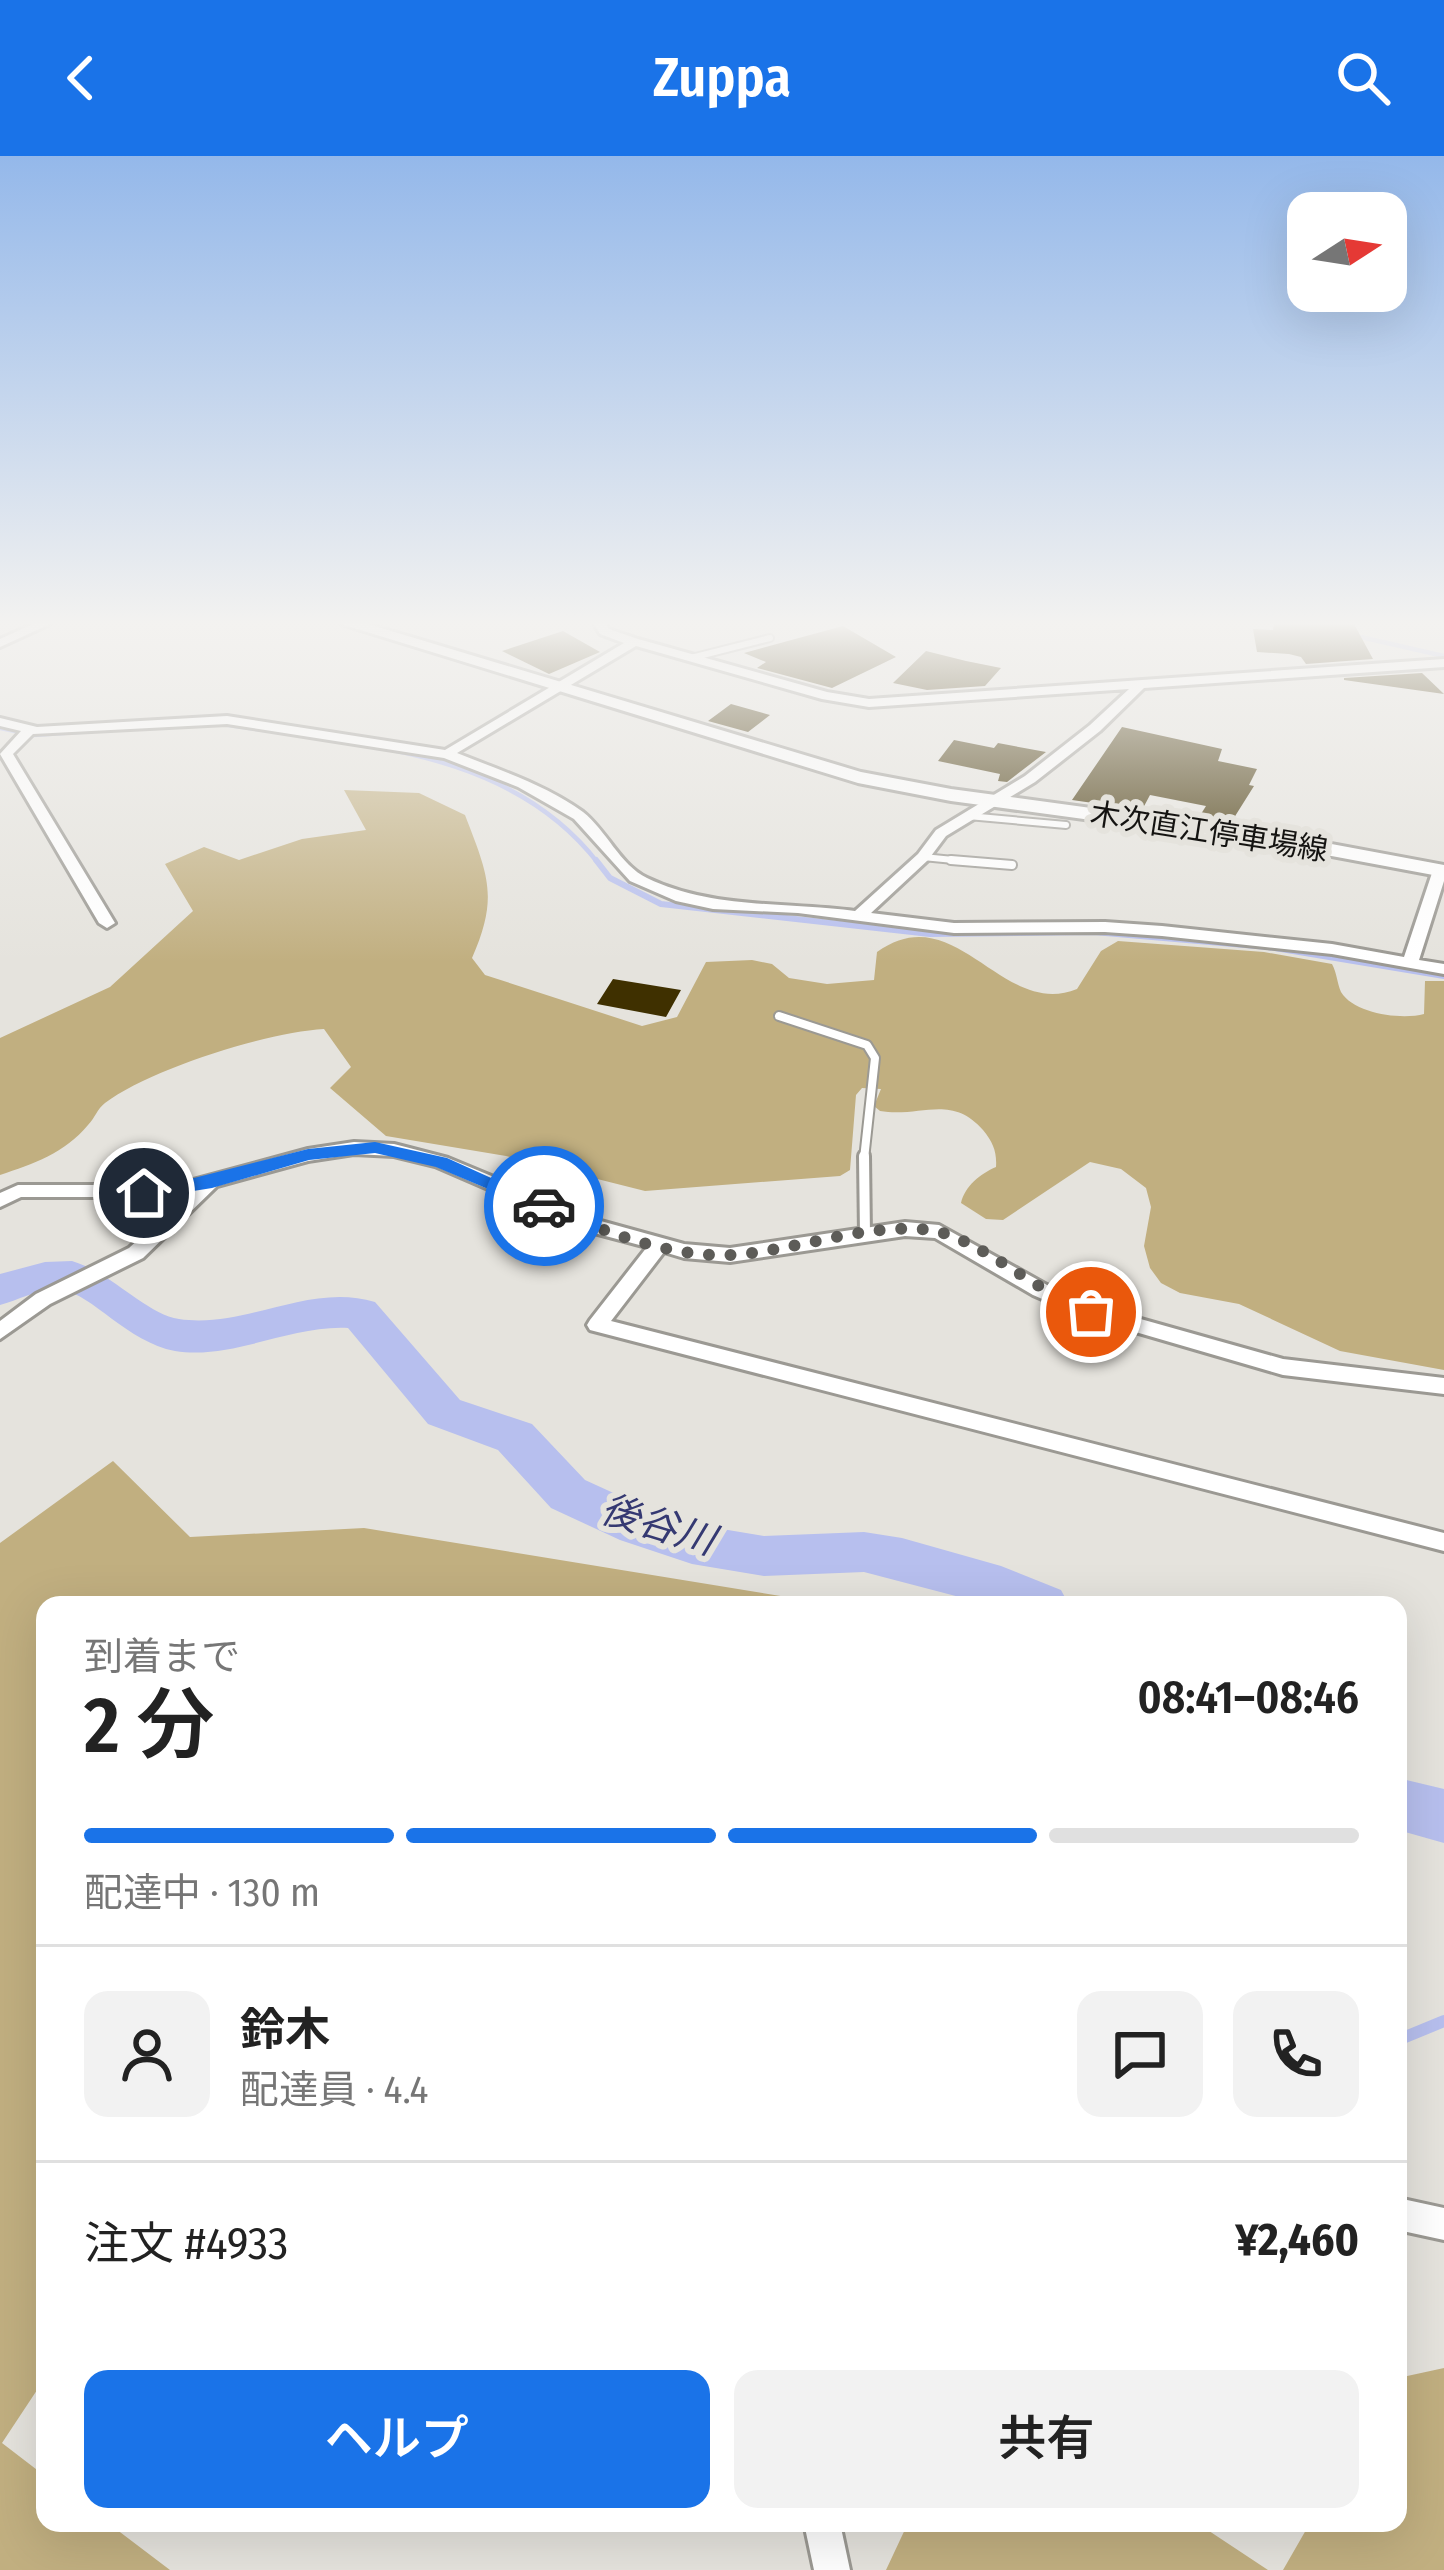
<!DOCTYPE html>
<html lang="ja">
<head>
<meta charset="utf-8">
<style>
  body { margin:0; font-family:"Fira Sans Condensed","Noto Sans JP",sans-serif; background:#f2f2f2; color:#222; height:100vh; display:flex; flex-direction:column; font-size:45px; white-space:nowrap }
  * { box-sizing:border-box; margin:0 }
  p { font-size:39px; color:#767676 }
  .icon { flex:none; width:66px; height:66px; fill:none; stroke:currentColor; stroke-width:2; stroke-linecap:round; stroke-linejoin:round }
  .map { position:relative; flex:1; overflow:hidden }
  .sheet { position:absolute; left:36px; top:1440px; width:1371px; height:936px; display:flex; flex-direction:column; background:#fff; border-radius:24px; box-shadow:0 12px 48px #0002 }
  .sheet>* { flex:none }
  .needle { width:78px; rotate:78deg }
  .fabs { position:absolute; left:1287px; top:36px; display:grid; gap:24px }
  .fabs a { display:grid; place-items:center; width:120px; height:120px; border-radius:24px; background:#fff; box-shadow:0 12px 48px #0002; font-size:60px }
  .pin { position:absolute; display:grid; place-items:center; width:102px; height:102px; color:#fff; margin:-51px; border:6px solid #fff; border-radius:50%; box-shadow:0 3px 12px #0007 }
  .courier { position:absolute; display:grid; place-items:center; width:120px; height:120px; margin:-60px; border:9px solid #1a73e8; border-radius:50%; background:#fff; color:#222; box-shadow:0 3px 15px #0007 }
  .summary em { font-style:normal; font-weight:600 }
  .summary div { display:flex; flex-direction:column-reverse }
  .summary { display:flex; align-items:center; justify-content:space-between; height:204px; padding:0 48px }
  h1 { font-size:78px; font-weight:600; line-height:90px }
  .bar { display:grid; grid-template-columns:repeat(4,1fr); gap:18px 12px; align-content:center; height:144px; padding:0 48px }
  .bar i { height:15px; border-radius:9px; background:#e0e0e0 }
  .bar .selected { background:#1a73e8 }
  .bar p { grid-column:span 4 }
  .line { display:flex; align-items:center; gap:30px; padding:0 48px; border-top:3px solid #e0e0e0 }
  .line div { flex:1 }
  .round { display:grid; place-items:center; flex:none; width:126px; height:126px; border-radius:24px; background:#f2f2f2 }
  .action { display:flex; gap:24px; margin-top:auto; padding:24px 48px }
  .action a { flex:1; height:138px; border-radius:24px; background:#1a73e8; color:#fff; font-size:48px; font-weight:600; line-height:138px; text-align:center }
  .action a+a { background:#f2f2f2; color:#222 }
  header { display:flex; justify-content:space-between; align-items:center; height:156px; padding:0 48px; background:#1a73e8; color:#fff; font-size:54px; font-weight:600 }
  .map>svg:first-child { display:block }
</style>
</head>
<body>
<header><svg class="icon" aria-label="back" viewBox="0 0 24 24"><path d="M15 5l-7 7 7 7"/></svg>Zuppa<svg class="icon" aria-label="search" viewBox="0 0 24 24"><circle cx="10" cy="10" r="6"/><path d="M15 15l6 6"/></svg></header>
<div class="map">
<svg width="1444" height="2414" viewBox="0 0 1444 2414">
  <rect width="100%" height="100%" fill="#e5e3dd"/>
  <path fill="#c1af80" d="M344,634L419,637L465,659C488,719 499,741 472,802L485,819L642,870L677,861L706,806L752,804L772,808L789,822L827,828L874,824L877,796C956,739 1002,864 1077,833L1101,795L1118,785L1264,796L1332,808C1337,817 1337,827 1341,836C1354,858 1402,864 1424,858L1425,825H1444V1214L1340,1195L1239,1148L1180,1137L1161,1127L1150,1112L1144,1090L1151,1051L1146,1032L1121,1013L1090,1006L1003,1064L986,1063L961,1047C965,1030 980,1018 996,1011C997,996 993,986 983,974C951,937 920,962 880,955L874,950L881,933L862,932L856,939L850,1014L840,1020L645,1035L506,1000L386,980L330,932L351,911L324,873C268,876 150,913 105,947C97,953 95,962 88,969C65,997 33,1008 0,1019V882L110,831L193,755L165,708L204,691L239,704L302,683L366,674Z
    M113,1305L190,1381L364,1372L836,1449H45V2222L2,2287L45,2320V2367H108L170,2414H0V1387Z
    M1444,2212V2414H1283L1310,2367H1398V2222Z
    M908,2367H1197L1268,2414H886Z"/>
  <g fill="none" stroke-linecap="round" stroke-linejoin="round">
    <path stroke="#b7bfee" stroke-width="4.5" d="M1352,479L1444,500
      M216,567C351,589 508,590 598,707
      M0,572L34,579L93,575"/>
    <path stroke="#b7bfee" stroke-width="6" d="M596,704L610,722L661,748L930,778L1094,776L1268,791L1444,820"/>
    <path stroke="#b7bfee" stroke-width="12" d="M1398,1884L1444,1865"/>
    <path fill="#b7bfee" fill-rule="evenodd" d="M72,1105C112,1117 146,1158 179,1163C246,1173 309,1126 375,1146L460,1244L532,1268L585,1324L653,1355L692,1368L764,1380L864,1376L902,1382L1001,1410L1061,1434L1069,1449H990L864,1416L764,1420L692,1408L620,1384L551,1352L498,1294L428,1268L348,1172C290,1169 233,1204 175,1195C127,1186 92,1138 62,1134C42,1131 19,1144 0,1149V1118L45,1106Z
      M1398,1622L1444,1633V1687L1398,1674Z"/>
  </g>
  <path fill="#3f3000" d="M1274,468H1354L1373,503L1306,508L1301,501L1289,498L1257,496L1253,473L1273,474Z
    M843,470L896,501L832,532L757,512L766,506L744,497Z
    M563,475L600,496L549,518L502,495Z
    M926,495L966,505L1001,512L985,530L927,534L893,527Z
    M1422,517L1444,538L1344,524V522Z
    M731,548L770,559L748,576L708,565Z
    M1122,571L1222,593L1218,605L1257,613L1249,629L1254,630L1232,665L1201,658L1206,650L1150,639L1142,654L1072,644Z
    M954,584L994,592L998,587L1046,596L1007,626L998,625L1000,618L938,605Z
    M613,823L644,828L681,834L666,861L597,848Z"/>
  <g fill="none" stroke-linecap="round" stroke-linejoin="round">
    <defs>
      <path id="service-far2" d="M691,502L770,482
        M968,660L1066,669
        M923,701L984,707"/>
      <path id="service-far1" d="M951,704L1012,709
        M779,860L867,889L875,902L864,1003"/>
      <path id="service" d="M864,1000L865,1079"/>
      <path id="minor" d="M33,468H50L0,491V483Z
        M594,468H606L609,473L638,483L827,536L869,543L1444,503V511L1144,532L1100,575L1035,626L946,680L928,704L871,757L954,767L1105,766L1162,770L1332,788L1404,801L1433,714L1440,710L1444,711V725L1419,804L1444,808V818L1332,798L1162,780L1105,776L954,777L798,757L713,753L676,745L630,725L574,663L518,631L444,602L227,568L33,578L13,598L115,767L107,772L99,767L0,598L21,575L0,570V562L37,571L227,560L445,594L624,487L600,478ZM636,490L822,543L869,551L1129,533L1090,569L1025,620L936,674L918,698L855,755C785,746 711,753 647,722C620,709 606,674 583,656C546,629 499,614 457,597Z
        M354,986L394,988L448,1002L597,1064L684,1088L730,1092L905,1066L939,1069L1047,1129L1098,1151L1283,1203L1444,1222V1238L1283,1219L1084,1161L1033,1139L935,1082L905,1080L730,1106L684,1102L664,1096L611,1165L1444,1377V1395L590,1174L587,1169L590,1164L647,1091L583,1074L435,1010L394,1000L354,998L308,1005L217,1030L143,1102L50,1148L0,1183V1165L36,1138L129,1092L188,1038L175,1041H21L0,1051V1037L18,1029H175L308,993Z
        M1398,2042L1444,2052V2084L1398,2074Z
        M804,2367H840L850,2414H814Z"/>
      <path id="secondary" d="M341,468H368L861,616L951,633L1267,676L1444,709V721L1267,688L951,645L858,627Z"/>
    </defs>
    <use href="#service-far2" stroke="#9b9993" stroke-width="10"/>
    <use href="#service-far1" stroke="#9b9993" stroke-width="12"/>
    <use href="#service" stroke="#9b9993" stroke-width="16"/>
    <use href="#minor" stroke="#9b9993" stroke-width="6"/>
    <use href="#secondary" stroke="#9b9993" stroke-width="6"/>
    <use href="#service-far2" stroke="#fff" stroke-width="6"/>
    <use href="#service-far1" stroke="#fff" stroke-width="8"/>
    <use href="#service" stroke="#fff" stroke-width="10"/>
    <use href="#minor" fill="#fff" fill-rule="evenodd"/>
    <use href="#secondary" fill="#fff" fill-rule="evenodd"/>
  </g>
  <linearGradient id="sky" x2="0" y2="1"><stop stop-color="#94b8ea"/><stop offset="0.58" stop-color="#f3f2f0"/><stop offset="1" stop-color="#f3f2f0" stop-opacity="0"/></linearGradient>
  <rect width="1444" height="806" fill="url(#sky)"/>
  <path fill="#1a73e8" d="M375,986L447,1002L553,1050L538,1054L436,1011L375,997L309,1004L212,1032L144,1043L135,1037L308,993Z"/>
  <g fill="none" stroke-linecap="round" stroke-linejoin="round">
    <path stroke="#5d5c58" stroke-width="12" stroke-dasharray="0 21.6" d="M544,1050C601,1074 666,1101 729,1099C793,1096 866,1066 929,1074C976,1079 1039,1139 1091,1156"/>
  </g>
  <g text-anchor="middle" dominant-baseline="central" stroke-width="12" stroke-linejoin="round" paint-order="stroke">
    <g font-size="30" fill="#141311" stroke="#e5e3dd">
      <text transform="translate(1209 676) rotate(9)">木次直江停車場線</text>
    </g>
    <g font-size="39" font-style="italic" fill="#353972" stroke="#e5e3dd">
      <text transform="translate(658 1369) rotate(17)">後谷川</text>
    </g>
  </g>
</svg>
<div class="fabs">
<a><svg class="needle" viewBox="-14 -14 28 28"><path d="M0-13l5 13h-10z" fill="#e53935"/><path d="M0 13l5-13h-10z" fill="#767676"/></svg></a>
</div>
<div class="pin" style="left:1091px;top:1156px;background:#ea580c"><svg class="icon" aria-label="bag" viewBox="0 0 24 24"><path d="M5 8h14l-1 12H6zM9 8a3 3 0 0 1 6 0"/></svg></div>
<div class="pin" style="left:144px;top:1037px;background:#1f2937"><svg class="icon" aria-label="home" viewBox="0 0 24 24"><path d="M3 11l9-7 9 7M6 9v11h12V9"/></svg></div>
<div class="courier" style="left:544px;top:1050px"><svg class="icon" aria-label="car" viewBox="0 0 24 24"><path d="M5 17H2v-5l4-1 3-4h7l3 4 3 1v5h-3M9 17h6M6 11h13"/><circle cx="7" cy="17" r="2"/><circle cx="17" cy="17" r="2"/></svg></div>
<section class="sheet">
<div class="summary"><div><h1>2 分</h1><p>到着まで</p></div><em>08:41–08:46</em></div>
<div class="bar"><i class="selected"></i><i class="selected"></i><i class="selected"></i><i></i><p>配達中 · 130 m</p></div>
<div class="line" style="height:216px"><a class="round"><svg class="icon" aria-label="person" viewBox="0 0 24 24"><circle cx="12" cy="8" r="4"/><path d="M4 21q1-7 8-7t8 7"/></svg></a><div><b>鈴木</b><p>配達員 · 4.4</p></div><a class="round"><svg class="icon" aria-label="chat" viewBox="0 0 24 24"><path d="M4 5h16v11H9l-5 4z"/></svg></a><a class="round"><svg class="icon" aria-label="phone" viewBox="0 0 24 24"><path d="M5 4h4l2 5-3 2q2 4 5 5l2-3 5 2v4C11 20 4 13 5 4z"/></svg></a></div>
<div class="line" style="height:156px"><div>注文 #4933</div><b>¥2,460</b></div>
<div class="action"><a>ヘルプ</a><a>共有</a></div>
</section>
</div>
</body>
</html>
